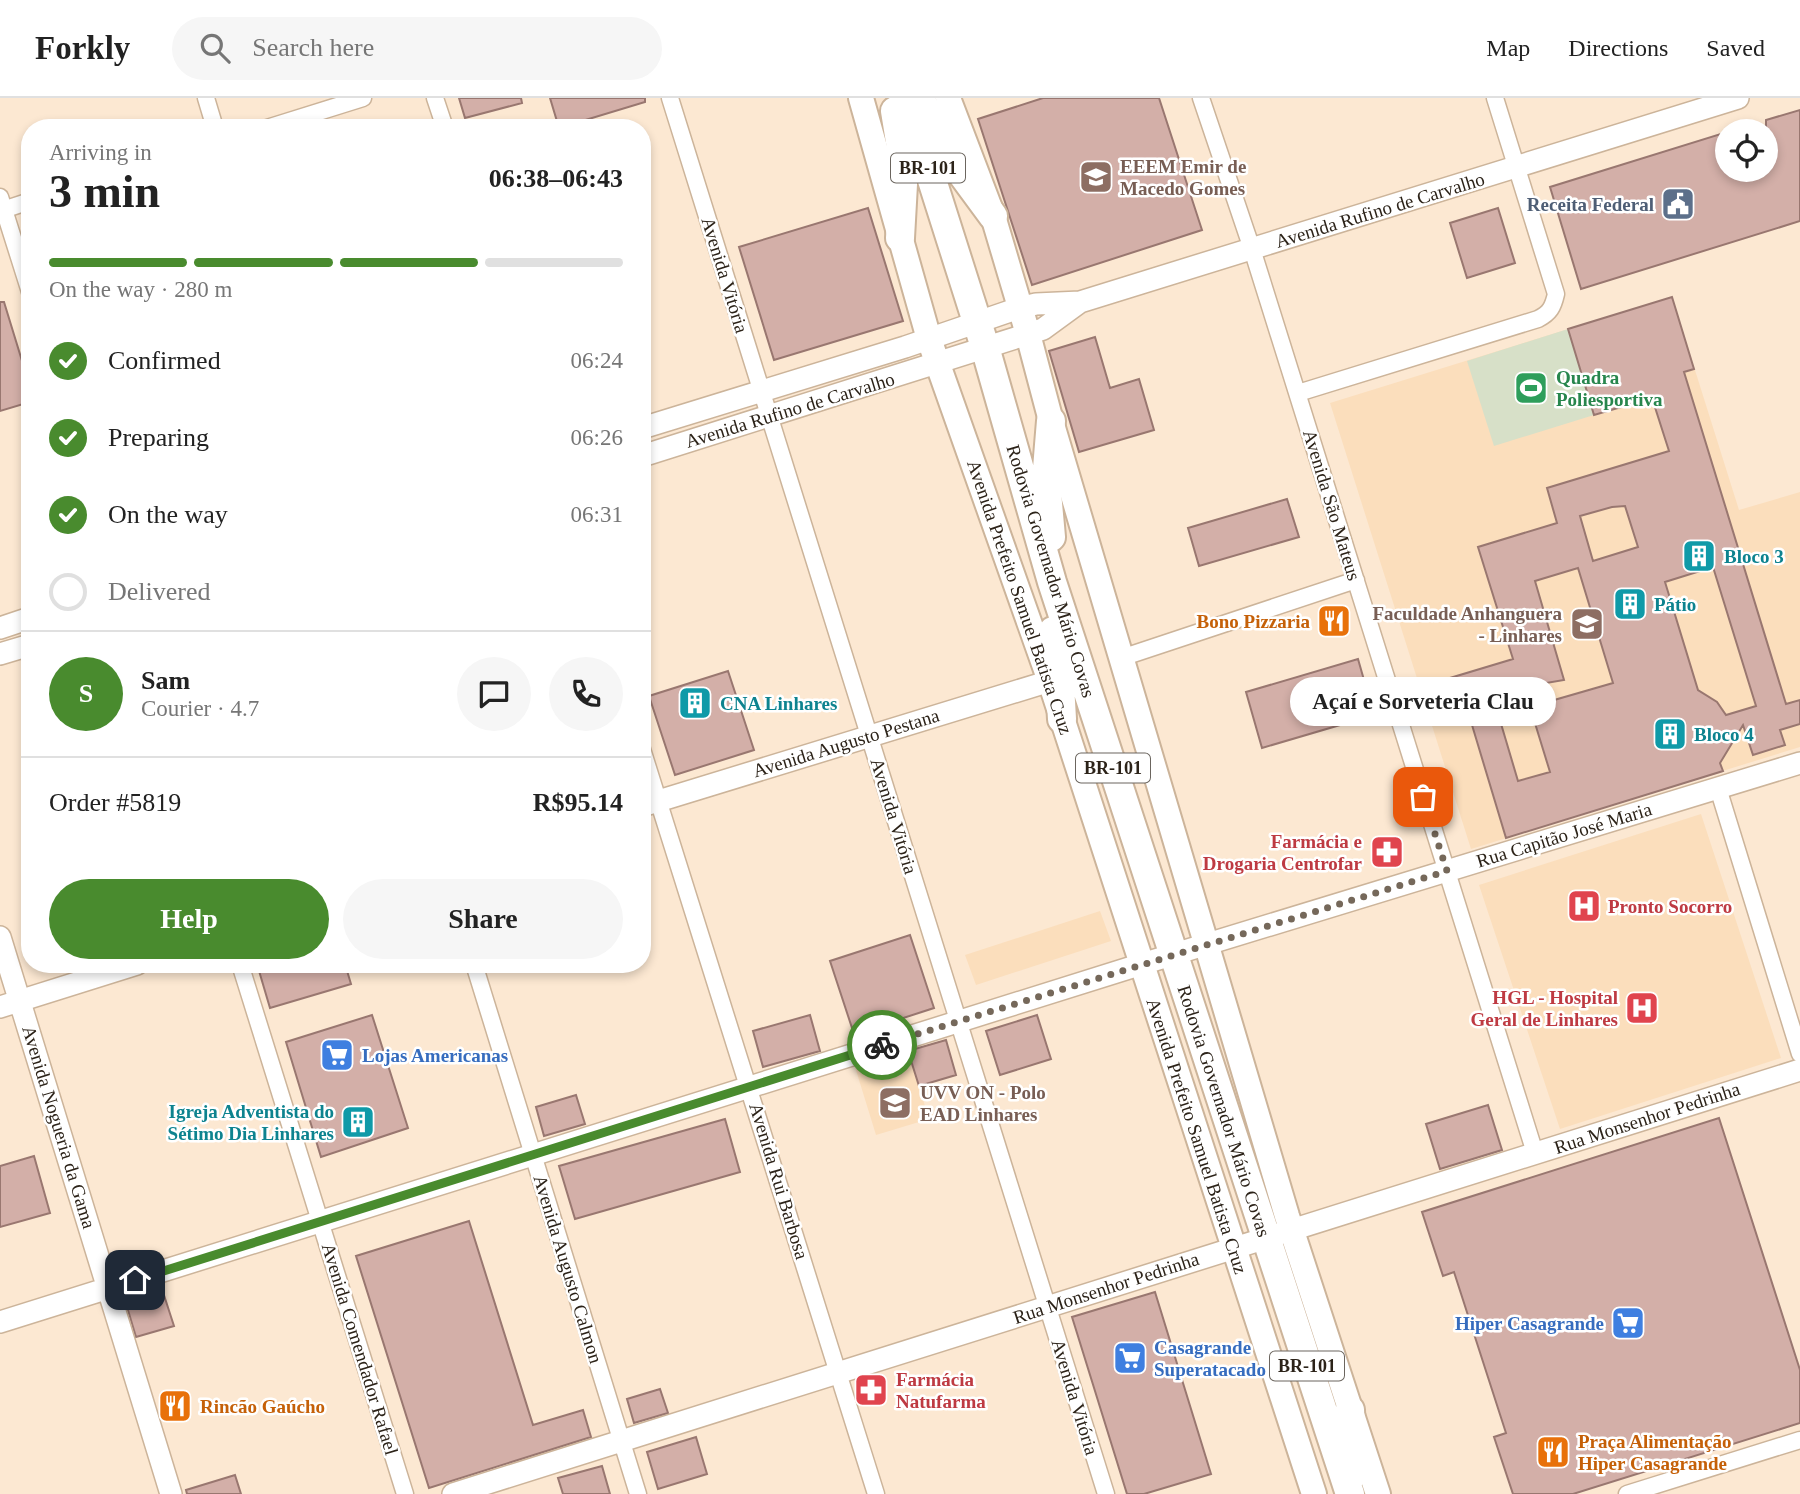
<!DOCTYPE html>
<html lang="en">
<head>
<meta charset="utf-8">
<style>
  body { margin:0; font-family:"Times New Roman",serif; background:#f6f6f6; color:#222; height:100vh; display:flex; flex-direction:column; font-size:26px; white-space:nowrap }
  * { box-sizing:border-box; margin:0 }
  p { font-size:23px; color:#767676 }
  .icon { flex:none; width:38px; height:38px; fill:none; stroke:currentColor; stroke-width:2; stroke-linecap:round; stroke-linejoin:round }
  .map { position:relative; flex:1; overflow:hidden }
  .side { position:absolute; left:21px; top:21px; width:630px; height:854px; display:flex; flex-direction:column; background:#fff; border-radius:28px; box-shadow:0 4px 10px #0003 }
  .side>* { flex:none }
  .buttons { position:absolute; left:1715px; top:21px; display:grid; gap:14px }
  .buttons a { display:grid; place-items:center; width:63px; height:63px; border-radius:50%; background:#fff; box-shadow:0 4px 10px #0003; font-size:35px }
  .pin { position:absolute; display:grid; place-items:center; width:60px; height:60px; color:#fff; margin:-30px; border-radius:14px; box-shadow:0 4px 10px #0006 }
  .courier { position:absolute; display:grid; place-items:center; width:70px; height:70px; margin:-35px; border:5px solid #498b2e; border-radius:50%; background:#fff; color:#222; box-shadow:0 2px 9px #0007 }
  .bubble { position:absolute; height:49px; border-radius:24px; background:#fff; box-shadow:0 4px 10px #0003; font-size:23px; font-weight:700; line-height:49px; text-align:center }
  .headline em { font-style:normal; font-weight:700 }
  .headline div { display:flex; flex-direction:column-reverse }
  .headline { display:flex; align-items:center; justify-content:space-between; height:119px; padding:0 28px }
  h1 { font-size:46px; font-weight:700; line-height:52px }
  .bar { display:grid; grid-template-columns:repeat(4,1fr); gap:10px 7px; align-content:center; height:84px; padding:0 28px }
  .bar i { height:9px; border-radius:5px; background:#e0e0e0 }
  .bar .on { background:#498b2e }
  .bar p { grid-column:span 4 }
  .line { display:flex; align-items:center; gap:18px; padding:0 28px; border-top:2px solid #e0e0e0 }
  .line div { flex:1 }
  .round { display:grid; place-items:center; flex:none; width:74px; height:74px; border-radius:37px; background:#f6f6f6 }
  ol { padding:0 28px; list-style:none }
  li { display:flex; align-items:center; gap:21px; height:77px }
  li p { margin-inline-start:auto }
  li .icon { padding:7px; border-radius:50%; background:#498b2e; color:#fff; stroke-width:4 }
  li:last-child { color:#767676 }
  li i { width:38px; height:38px; border:4px solid #e0e0e0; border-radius:50% }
  .primary-button { display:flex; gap:14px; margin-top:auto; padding:14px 28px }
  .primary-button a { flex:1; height:80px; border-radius:42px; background:#498b2e; color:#fff; font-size:28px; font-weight:700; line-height:80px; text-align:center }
  .primary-button a+a { background:#f6f6f6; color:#222 }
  header { display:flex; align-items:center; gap:42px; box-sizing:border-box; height:98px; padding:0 35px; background:#fff; border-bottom:2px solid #e0e0e0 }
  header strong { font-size:33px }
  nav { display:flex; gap:38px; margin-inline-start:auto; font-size:24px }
  .search { width:490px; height:63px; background:#f6f6f6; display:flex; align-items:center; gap:18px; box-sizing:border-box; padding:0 24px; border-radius:38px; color:#767676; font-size:26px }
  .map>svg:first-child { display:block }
</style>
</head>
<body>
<header>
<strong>Forkly</strong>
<div class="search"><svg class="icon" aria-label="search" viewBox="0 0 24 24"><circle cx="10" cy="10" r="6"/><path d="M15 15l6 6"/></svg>Search here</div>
<nav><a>Map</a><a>Directions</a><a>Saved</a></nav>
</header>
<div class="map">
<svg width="1800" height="1396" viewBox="0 0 1800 1396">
  <rect width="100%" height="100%" fill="#fce8d2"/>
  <path fill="#fbdebc" d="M1672,199L1739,412L1800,394V649L1471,751L1330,305Z
    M1701,716L1781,960L1560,1031L1479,787Z
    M1100,813L1111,843L976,887L965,857Z
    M908,953L929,1021L876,1037L855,969Z"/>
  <path fill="#d7e0c8" d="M1568,231L1594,317L1494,348L1467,263Z"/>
  <path fill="#d3afa8" stroke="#997770" stroke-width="2" fill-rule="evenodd" d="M459,0H521L522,5L465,20Z
    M550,0H645V4L559,30Z
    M1043,0H1159L1202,132L1032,187L978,21Z
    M1800,12V123L1581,191L1550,89L1727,34V72H1766V22Z
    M868,110L903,223L774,262L739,149Z
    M1498,110L1515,165L1467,180L1450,125Z
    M1672,199L1694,271L1684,274L1786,606L1800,602V626L1780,632L1785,647L1753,657L1743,627L1720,665L1723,673L1506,740L1472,627L1499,619L1518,683L1550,674L1530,609L1613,585L1578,470L1535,483L1564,582L1446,602L1440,583L1513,561L1478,449L1557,425L1547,390L1669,353L1652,300L1594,317L1568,231ZM1625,408L1638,449L1593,463L1580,418L1612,409ZM1713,469L1756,608L1726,617L1717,604L1698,592L1665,484Z
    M0,204H4L30,289V304L0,313Z
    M1095,239L1110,290L1139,281L1154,332L1079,354L1049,253Z
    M1287,401L1299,439L1199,468L1188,430Z
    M1358,561L1374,617L1262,650L1246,594Z
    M728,573L754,652L675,677L649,598Z
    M910,837L934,910L854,936L830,863Z
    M257,866H345L351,886L270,910Z
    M372,917L408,1030L321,1059L286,944Z
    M810,917L820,953L763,969L753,933Z
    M1037,917L1051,961L1000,977L986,933Z
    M946,942L956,977L919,988L908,953Z
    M576,997L585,1026L544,1038L536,1009Z
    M1488,1007L1502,1052L1440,1071L1426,1026Z
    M1719,1020L1800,1272V1325L1573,1396H1513L1494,1339L1506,1335L1454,1174L1443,1178L1422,1114Z
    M725,1021L740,1074L575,1121L559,1068Z
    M34,1058L50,1115L0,1129V1068Z
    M469,1123L533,1327L583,1312L591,1339L429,1390L356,1158Z
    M162,1191L174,1228L136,1239L125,1202Z
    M1155,1194L1211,1376L1144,1396H1127L1072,1219Z
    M660,1291L668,1315L634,1325L627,1301Z
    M696,1339L707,1376L658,1391L647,1354Z
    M602,1368L610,1396H563L558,1380Z
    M235,1377L241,1396H187L186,1392Z"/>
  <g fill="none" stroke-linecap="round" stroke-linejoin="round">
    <defs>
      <path id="street" d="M206,0L215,30
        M435,0L445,30
        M670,0L1106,1396
        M1201,0L1252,151L1535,1055
        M267,30L363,0
        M0,99L30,194
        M0,113L30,103
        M1298,295L1538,221C1550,215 1553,209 1556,196L1495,0
        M1121,560L1356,482
        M642,651L876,1396
        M1718,690L1800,956
        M240,866L405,1396
        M474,866L638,1396
        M1627,1396L1800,1342"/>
      <path id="secondary" d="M642,330L905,249L1019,210L1036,206L1080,204L1738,0
        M642,358L1028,236L1043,231L1080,204
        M0,530L30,520
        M0,556L30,547
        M642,708L1050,583
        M0,839L171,1396
        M0,909L137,866
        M0,1224L1142,866L1800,665
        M453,1396L1800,972"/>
      <path id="primary" d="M861,0L929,241L1050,583L1314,1396
        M948,0L993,118L1028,236L1051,323L1287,1118L1378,1396"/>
      <path id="highway" d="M906,0L985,249L1052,484L1350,1396
        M921,2L951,61L993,118
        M895,13L904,68L900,140
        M1051,323L1046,383L1051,439
        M1053,533L1058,552L1062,621
        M1350,1312L1353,1376"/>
    </defs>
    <use href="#street" stroke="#ccb49a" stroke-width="19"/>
    <use href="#secondary" stroke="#ccb49a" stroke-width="24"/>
    <use href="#primary" stroke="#ccb49a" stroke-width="28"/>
    <use href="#highway" stroke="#ccb49a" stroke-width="32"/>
    <use href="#street" stroke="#fff" stroke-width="16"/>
    <use href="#secondary" stroke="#fff" stroke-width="21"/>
    <use href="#primary" stroke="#fff" stroke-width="24"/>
    <use href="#highway" stroke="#fff" stroke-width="28"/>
  </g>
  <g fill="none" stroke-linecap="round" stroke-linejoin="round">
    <path stroke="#75685a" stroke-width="7" stroke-dasharray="0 12.6" d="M882,947L1447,773L1423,699"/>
    <path stroke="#498b2e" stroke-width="9" d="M135,1182L882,947"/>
  </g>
  <defs>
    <symbol id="school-square" viewBox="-11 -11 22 22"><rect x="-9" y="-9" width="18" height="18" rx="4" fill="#8d6e63" stroke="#fff"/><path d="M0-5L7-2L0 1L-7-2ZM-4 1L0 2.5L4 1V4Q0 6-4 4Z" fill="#fff"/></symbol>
    <symbol id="civic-square" viewBox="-11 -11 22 22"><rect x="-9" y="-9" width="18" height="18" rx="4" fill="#5c6f8a" stroke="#fff"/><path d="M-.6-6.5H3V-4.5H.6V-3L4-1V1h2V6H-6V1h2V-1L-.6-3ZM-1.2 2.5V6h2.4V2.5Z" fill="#fff"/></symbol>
    <symbol id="stadium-square" viewBox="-11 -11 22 22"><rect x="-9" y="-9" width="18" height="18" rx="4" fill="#2e9e5b" stroke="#fff"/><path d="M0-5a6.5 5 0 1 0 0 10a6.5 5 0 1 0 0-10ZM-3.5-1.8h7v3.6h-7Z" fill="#fff"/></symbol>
    <symbol id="building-square" viewBox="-11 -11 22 22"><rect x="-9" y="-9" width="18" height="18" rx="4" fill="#0f9aa8" stroke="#fff"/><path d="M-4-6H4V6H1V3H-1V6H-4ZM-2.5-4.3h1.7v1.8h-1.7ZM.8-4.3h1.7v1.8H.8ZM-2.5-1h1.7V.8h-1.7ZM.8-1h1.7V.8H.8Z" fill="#fff"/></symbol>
    <symbol id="restaurant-square" viewBox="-11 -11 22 22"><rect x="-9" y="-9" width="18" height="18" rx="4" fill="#e8710a" stroke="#fff"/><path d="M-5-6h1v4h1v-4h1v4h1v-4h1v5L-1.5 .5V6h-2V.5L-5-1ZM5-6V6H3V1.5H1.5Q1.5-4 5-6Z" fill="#fff"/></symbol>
    <symbol id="university-square" viewBox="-11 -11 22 22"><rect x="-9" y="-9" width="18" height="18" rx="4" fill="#8d6e63" stroke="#fff"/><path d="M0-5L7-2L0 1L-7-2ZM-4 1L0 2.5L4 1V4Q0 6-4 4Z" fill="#fff"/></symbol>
    <symbol id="pharmacy-square" viewBox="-11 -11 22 22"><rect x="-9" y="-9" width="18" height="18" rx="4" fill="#e0444e" stroke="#fff"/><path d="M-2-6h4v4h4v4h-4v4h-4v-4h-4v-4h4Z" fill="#fff"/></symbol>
    <symbol id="hospital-square" viewBox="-11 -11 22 22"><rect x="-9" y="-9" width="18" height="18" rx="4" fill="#e0444e" stroke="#fff"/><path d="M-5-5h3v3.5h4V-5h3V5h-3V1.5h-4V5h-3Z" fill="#fff"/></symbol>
    <symbol id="supermarket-square" viewBox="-11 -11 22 22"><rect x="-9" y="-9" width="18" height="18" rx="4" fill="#3f7fe0" stroke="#fff"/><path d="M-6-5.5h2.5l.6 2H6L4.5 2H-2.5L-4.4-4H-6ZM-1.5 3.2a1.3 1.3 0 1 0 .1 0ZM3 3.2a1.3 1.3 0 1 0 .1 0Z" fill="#fff"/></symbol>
  </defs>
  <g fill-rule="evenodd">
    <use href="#school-square" x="1077" y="60" width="38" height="38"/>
    <use href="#civic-square" x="1659" y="87" width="38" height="38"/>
    <use href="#stadium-square" x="1512" y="271" width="38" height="38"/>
    <use href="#building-square" x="1680" y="439" width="38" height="38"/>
    <use href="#building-square" x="1611" y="487" width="38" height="38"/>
    <use href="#restaurant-square" x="1315" y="504" width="38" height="38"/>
    <use href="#university-square" x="1568" y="507" width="38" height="38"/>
    <use href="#building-square" x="676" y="586" width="38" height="38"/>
    <use href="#building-square" x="1651" y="617" width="38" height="38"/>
    <use href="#pharmacy-square" x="1368" y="735" width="38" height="38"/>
    <use href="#hospital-square" x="1565" y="789" width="38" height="38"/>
    <use href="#hospital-square" x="1623" y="891" width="38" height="38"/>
    <use href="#supermarket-square" x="318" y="938" width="38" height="38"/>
    <use href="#university-square" x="876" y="986" width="38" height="38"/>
    <use href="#building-square" x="339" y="1005" width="38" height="38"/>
    <use href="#supermarket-square" x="1609" y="1206" width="38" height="38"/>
    <use href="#supermarket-square" x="1111" y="1241" width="38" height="38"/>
    <use href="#pharmacy-square" x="852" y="1273" width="38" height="38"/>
    <use href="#restaurant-square" x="156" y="1289" width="38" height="38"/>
    <use href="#restaurant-square" x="1534" y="1335" width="38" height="38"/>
  </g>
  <g text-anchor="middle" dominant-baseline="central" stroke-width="5" stroke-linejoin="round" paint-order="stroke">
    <g fill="#fff" stroke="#6b655e" stroke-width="2">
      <rect x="891" y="55.5" width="74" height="29" rx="5"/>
      <rect x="1076" y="655.5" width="74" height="29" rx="5"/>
      <rect x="1270" y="1253.5" width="74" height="29" rx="5"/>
    </g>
    <g font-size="18" font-weight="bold" fill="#2c2319">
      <text x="928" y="70">BR-101</text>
      <text x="1113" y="670">BR-101</text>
      <text x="1307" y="1268">BR-101</text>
    </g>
    <g font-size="19" font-weight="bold" fill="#785e54" stroke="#fff" text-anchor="start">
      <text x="1120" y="68">EEEM Emir de<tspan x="1120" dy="22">Macedo Gomes</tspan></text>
      <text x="1562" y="515" text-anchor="end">Faculdade Anhanguera<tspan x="1562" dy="22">- Linhares</tspan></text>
      <text x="920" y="994">UVV ON - Polo<tspan x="920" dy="22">EAD Linhares</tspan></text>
    </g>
    <g font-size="19" font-weight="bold" fill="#4e5e75" stroke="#fff" text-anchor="end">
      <text x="1654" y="106">Receita Federal</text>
    </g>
    <g font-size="19" fill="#2c2319" stroke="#fff">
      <text transform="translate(1380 112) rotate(-17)">Avenida Rufino de Carvalho</text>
      <text transform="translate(725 177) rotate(73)">Avenida Vitória</text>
      <text transform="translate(790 312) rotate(-17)">Avenida Rufino de Carvalho</text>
      <text transform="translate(1332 407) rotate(73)">Avenida São Mateus</text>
      <text transform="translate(1051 473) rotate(73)">Rodovia Governador Mário Covas</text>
      <text transform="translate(1020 499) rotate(71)">Avenida Prefeito Samuel Batista Cruz</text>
      <text transform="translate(846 645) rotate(-17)">Avenida Augusto Pestana</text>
      <text transform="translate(894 718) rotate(73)">Avenida Vitória</text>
      <text transform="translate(1564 737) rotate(-17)">Rua Capitão José Maria</text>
      <text transform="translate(1224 1013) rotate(72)">Rodovia Governador Mário Covas</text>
      <text transform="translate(1647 1020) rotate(-18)">Rua Monsenhor Pedrinha</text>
      <text transform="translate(59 1029) rotate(73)">Avenida Nogueria da Gama</text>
      <text transform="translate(1197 1038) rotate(72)">Avenida Prefeito Samuel Batista Cruz</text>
      <text transform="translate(779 1083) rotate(73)">Avenida Rui Barbosa</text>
      <text transform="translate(568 1171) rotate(73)">Avenida Augusto Calmon</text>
      <text transform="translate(1106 1190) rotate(-18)">Rua Monsenhor Pedrinha</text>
      <text transform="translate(360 1251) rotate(73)">Avenida Comendador Rafael</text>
      <text transform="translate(1075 1299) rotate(73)">Avenida Vitória</text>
    </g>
    <g font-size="19" font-weight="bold" fill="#27864d" stroke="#fff" text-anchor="start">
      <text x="1556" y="279">Quadra<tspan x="1556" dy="22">Poliesportiva</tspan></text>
    </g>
    <g font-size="19" font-weight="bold" fill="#0d838f" stroke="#fff" text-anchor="start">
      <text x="1724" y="458">Bloco 3</text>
      <text x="1654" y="506">Pátio</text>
      <text x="720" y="605">CNA Linhares</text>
      <text x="1694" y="636">Bloco 4</text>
      <text x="334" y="1013" text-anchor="end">Igreja Adventista do<tspan x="334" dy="22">Sétimo Dia Linhares</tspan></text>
    </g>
    <g font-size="19" font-weight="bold" fill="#c56008" stroke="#fff" text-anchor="start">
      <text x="1310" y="523" text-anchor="end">Bono Pizzaria</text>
      <text x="200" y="1308">Rincão Gaúcho</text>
      <text x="1578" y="1343">Praça Alimentação<tspan x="1578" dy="22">Hiper Casagrande</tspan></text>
    </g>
    <g font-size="19" font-weight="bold" fill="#be3a42" stroke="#fff" text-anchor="end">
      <text x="1362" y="743">Farmácia e<tspan x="1362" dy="22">Drogaria Centrofar</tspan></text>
      <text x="1608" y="808" text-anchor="start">Pronto Socorro</text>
      <text x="1618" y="899">HGL - Hospital<tspan x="1618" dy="22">Geral de Linhares</tspan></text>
      <text x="896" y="1281" text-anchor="start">Farmácia<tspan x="896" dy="22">Natufarma</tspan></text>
    </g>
    <g font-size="19" font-weight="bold" fill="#366cbe" stroke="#fff" text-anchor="start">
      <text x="362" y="957">Lojas Americanas</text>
      <text x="1604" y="1225" text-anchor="end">Hiper Casagrande</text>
      <text x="1154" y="1249">Casagrande<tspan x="1154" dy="22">Superatacado</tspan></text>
    </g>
  </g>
</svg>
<div class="buttons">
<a><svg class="icon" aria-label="locate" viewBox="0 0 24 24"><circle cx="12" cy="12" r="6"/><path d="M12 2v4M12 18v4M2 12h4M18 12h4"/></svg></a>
</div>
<div class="pin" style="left:1423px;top:699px;background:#ea580c"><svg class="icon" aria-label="bag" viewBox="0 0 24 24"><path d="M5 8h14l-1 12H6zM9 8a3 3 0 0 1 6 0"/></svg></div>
<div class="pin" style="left:135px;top:1182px;background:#1f2937"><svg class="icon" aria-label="home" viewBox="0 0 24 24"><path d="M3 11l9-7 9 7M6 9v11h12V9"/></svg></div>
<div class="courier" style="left:882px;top:947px"><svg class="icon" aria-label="bike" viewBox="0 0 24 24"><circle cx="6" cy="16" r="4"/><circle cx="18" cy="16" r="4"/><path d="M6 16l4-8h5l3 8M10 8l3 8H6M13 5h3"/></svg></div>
<div class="bubble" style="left:1290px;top:579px;width:266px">Açaí e Sorveteria Clau</div>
<section class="side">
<div class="headline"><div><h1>3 min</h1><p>Arriving in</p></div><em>06:38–06:43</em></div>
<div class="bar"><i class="on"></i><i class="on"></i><i class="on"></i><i></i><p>On the way · 280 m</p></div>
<ol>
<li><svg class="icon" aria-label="check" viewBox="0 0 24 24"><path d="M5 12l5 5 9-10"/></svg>Confirmed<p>06:24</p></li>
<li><svg class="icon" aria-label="check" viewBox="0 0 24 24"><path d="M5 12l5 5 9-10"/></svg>Preparing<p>06:26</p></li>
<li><svg class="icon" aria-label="check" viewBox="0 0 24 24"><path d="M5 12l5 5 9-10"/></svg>On the way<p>06:31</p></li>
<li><i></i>Delivered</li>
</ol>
<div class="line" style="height:126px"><b class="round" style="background:#498b2e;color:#fff">S</b><div><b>Sam</b><p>Courier · 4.7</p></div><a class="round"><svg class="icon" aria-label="chat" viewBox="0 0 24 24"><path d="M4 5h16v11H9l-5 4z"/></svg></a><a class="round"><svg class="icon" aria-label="phone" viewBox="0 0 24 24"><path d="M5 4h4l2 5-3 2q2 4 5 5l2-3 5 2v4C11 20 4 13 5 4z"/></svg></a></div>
<div class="line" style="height:91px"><div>Order #5819</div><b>R$95.14</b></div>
<div class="primary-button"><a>Help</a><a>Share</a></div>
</section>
</div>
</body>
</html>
